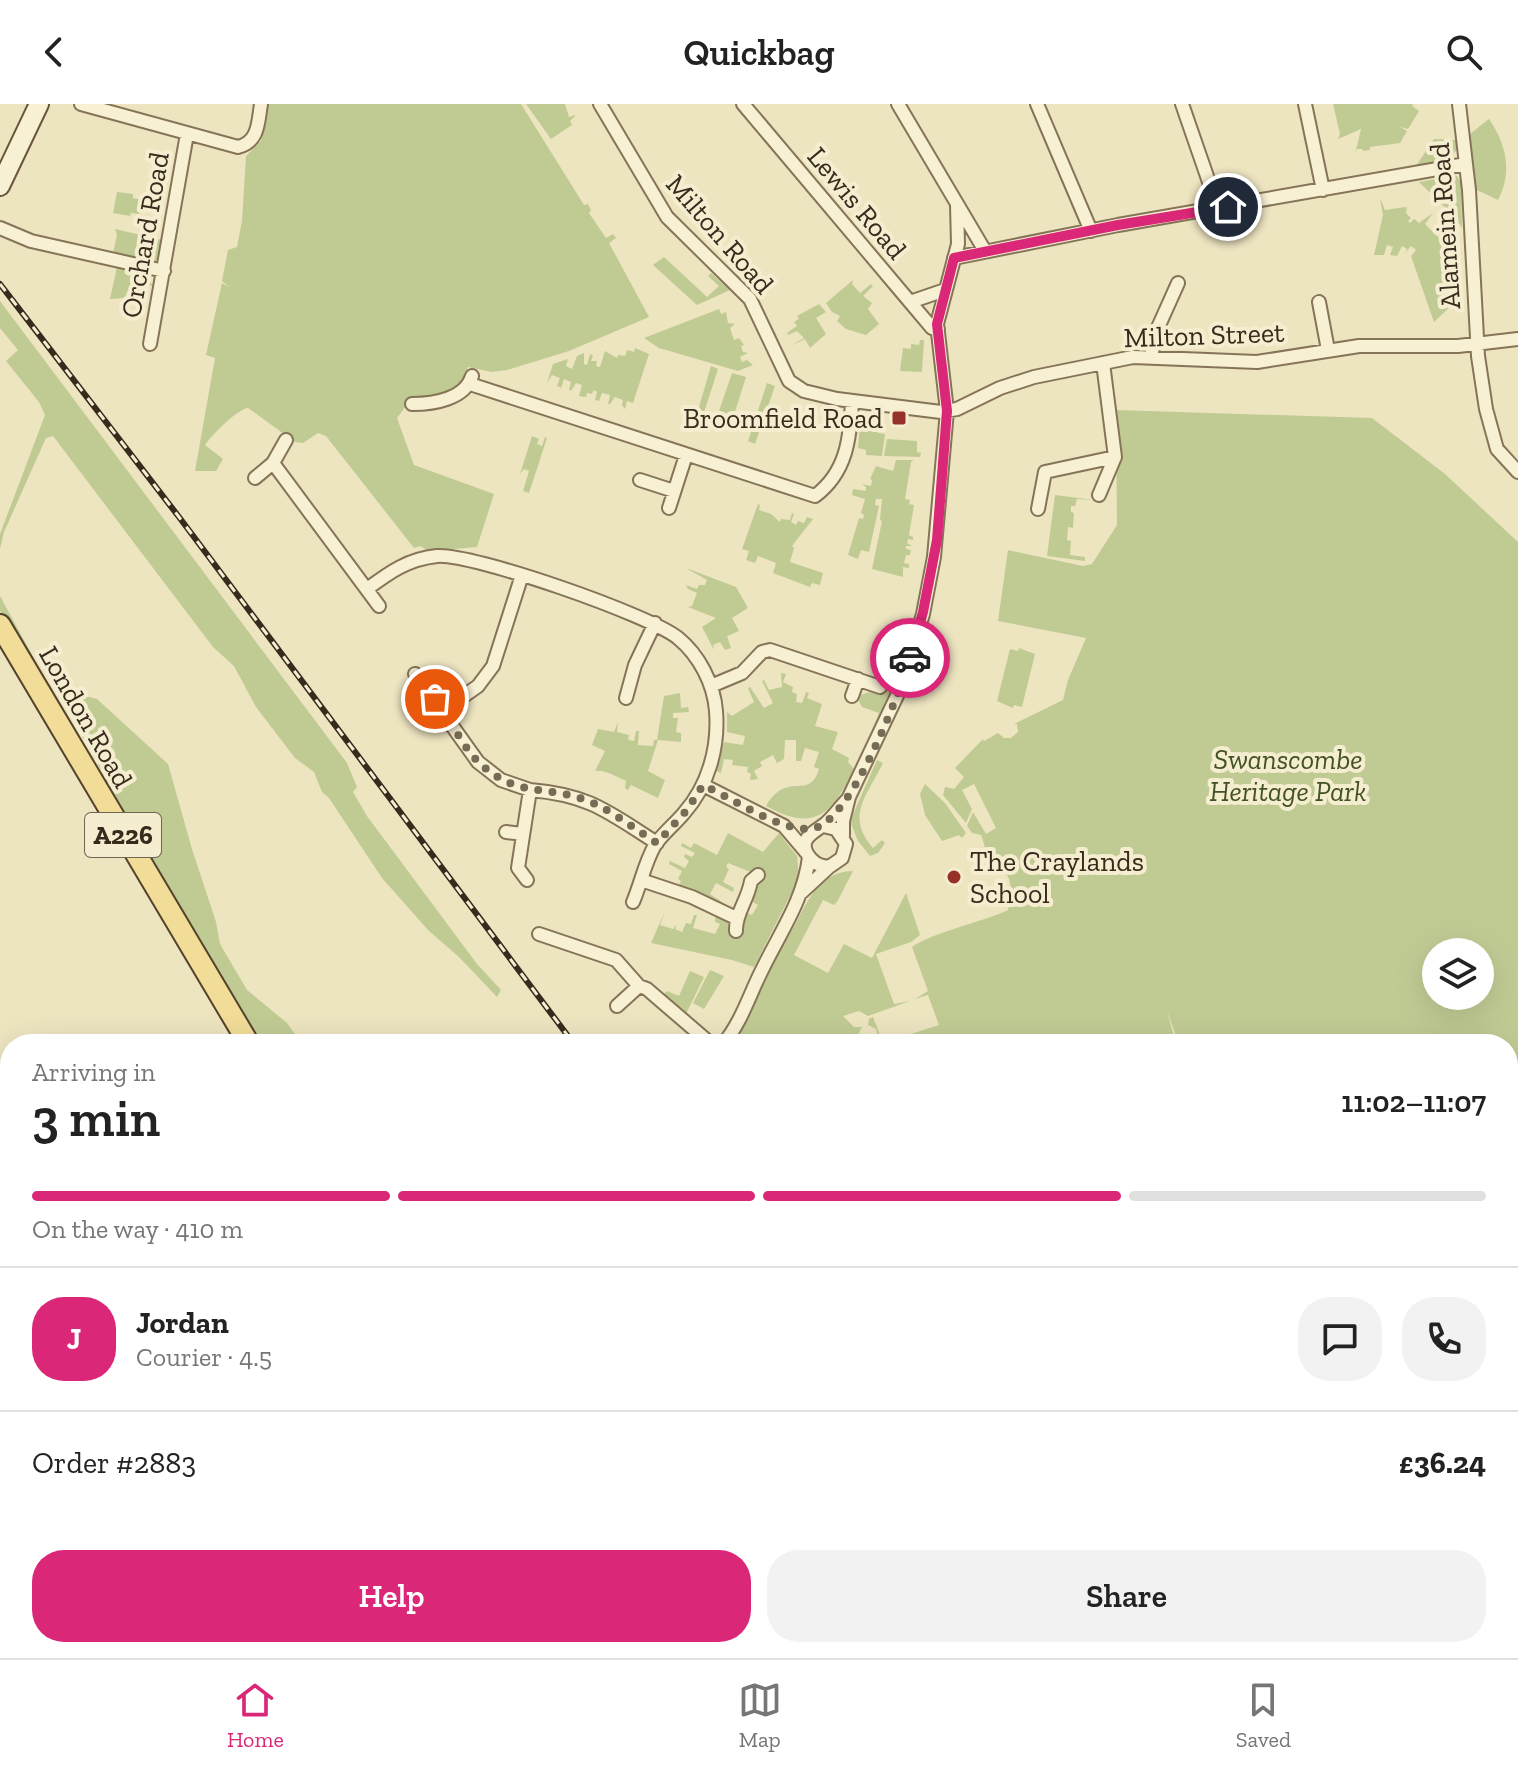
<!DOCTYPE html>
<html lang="en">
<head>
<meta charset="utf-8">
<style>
  body { margin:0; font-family:"Zilla Slab",serif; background:#f2f2f2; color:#222; height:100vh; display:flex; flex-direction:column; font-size:30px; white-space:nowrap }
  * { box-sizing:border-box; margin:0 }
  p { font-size:26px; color:#767676 }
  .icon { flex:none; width:44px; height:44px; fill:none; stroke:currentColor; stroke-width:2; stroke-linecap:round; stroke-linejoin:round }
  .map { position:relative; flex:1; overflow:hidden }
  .details { position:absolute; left:0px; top:930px; width:1518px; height:624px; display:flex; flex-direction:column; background:#fff; border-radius:32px 32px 0 0; box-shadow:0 8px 32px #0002 }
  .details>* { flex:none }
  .fabs { position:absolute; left:1422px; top:834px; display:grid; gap:16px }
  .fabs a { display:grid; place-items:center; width:72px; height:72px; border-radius:50%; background:#fff; box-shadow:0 8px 32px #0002; font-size:40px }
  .pin { position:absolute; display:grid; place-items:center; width:68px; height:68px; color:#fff; margin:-34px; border:4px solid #fff; border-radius:50%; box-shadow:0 2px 8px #0007 }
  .courier { position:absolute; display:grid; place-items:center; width:80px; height:80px; margin:-40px; border:6px solid #db2777; border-radius:50%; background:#fff; color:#222; box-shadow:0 2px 10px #0007 }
  .overview em { font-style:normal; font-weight:600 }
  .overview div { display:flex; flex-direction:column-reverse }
  .overview { display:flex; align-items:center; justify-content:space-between; height:136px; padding:0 32px }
  h1 { font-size:52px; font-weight:600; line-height:60px }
  .bar { display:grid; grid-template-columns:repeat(4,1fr); gap:12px 8px; align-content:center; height:96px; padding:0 32px }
  .bar i { height:10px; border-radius:6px; background:#e0e0e0 }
  .bar .active { background:#db2777 }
  .bar p { grid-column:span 4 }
  .line { display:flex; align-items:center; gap:20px; padding:0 32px; border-top:2px solid #e0e0e0 }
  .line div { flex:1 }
  .round { display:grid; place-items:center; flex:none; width:84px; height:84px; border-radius:32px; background:#f2f2f2 }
  .cta { display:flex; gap:16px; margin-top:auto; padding:16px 32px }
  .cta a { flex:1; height:92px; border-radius:32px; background:#db2777; color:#fff; font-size:32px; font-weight:600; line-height:92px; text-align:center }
  .cta a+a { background:#f2f2f2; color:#222 }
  header { display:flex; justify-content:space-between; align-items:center; height:104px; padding:0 32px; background:#fff; font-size:36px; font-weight:600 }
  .tab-bar { display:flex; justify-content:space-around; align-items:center; height:112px; border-top:2px solid #e0e0e0; background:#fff; font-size:22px; color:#767676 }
  .tab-bar a { display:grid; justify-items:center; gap:4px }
  .tab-bar .active { color:#db2777 }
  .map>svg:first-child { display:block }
</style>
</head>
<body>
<header><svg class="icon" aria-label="back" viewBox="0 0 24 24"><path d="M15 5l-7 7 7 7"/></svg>Quickbag<svg class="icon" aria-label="search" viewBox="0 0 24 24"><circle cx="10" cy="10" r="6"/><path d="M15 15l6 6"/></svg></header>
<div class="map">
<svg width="1518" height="1554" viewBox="0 0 1518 1554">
  <rect width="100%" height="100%" fill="#ede4c0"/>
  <path fill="#c0cb94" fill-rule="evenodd" d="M268,0H521L584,101L588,100L591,106L589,109L606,134L613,130L616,134L609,139L649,213L569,247L507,266L492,268L468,263L462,282L458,286L409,298L397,314L414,361L494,390L477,443L429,447L420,442L414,444L326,332L318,329L303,339L295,338L248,304C236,306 213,330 205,341L223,355L216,367H195L215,254L206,251L222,179L229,183L222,177L228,146L237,143L242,117L246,52L261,37Z
    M526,0H565L569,13L576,11L570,17L572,21L551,35Z
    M1333,0H1413L1412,2L1419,7L1408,25L1400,23L1407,27L1400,39L1370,43V46L1363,47L1362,45H1357L1355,50L1361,25L1338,35L1340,30Z
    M1489,15C1506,40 1513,67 1498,96L1477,86L1475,81L1470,33L1471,29Z
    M1434,35L1456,36V47L1445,56L1416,62Z
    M1448,69L1457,72L1461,79L1462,124L1454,112L1419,78L1436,75Z
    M117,88L133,90V94L142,96L139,110L131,109L130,112L113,109Z
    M1380,94L1385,106L1405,103V105L1407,102L1406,109L1411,114L1408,117L1410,119L1414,115L1419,119L1433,109L1425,120L1439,134L1443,131L1447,141L1442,142L1444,186L1445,190H1453V200L1434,218L1411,152L1416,146L1411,142L1405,149L1407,145L1402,142L1397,152L1390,151L1393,143L1387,141L1384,151H1374L1383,111Z
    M115,125L162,136L157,156L152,158L113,149L117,131Z
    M664,153L707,193L719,182L708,172L711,169L730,186L697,201L653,161Z
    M117,163L145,169L153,182L132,178L131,183L136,184V189L127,187L125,194L110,195Z
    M853,176L852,180L860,189L871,180L873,182L863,192L872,199L868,205L879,220L866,231L846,225L837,217L840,212L832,208L826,199Z
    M0,197L347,659L357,683L353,688L367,712L477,860L501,886L497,893L460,854L428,826L382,774L329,694L322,688L314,668L295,654L256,603L234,562L213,543L53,332L46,334L4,428L0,445V430L45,311L39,298L6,257L18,246L0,224Z
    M819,200L826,208L816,214L826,230L810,244L805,235L790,242L804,234L797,227L788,231L787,229L797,222L794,218L799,215L797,212Z
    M719,205L721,210L726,208L728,219L735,220L730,224L734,236L739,234L744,241L741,242L743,248L748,249L740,253L742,258L747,256L753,261L738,267L659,244L644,234Z
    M920,236H924L922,268L900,267L903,244L911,245V240L919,241Z
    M635,244L649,250L633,299L627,297L625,305L622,301L623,296L615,293L610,300H608L610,291L602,289L599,297L595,296L597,288L594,286L592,290L587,289L586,293L579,292L582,281L576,279L571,287L569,286L571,278L564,275L561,284L557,282L560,274L552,271L547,279L553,260L568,255L566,262L572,265L577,252L584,249V260L587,261L590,250L593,252L591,257H597L596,262L600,263L605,247L617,254L618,251L625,252L627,246L634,248Z
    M711,262L718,265L700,321L695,319L692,327Z
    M732,269L746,273L733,314L719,307Z
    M767,279L775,282L755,340L748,337Z
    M1116,306L1372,314L1445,370L1518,438V1473L1508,1474V940H1179L1167,907L1176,940H877L879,936L876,925L868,921L869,915L873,913L883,939L939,921L928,891L915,895L928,887L912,843C933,828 980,819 1008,806C1016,775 1008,770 988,749C984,744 984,737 981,731L972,729L967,722L973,708L986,730L996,724L974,680L962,686L972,705L966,719L943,691L945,683L954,685L964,673L955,664L983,635L984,637L998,629L1004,634H1011L1018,628L1017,620H1014L1063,596L1068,576L1086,534L998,517L1008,446L1083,462L1092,460L1117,421ZM1436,848H1480V892H1436Z
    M860,321L861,326L874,324L878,329L885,330L882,352L866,351V346L858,344Z
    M532,332L539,335L537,340L542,342L545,333L547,334L529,389L523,387L529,367L524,365L520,370Z
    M887,335L917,337V348L921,349L920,353L884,352Z
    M896,356H914L911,358L905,395L910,396L909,400L914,401L909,431L913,433V436L908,435L907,439L912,442H906V445L911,446L910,451H906L904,459L909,460V464L903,463V473L872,465L882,417L880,416L882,395H876L875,401L879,402L869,448L861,446L858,455L848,451L859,414L863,415L864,411L861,409L865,395L852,391L853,385L866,387V383L862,380L871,382L872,376L870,375L876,362L893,367Z
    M1055,391L1093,396L1077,395L1075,402H1071V408L1074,409L1073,424L1068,423L1067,436L1071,437L1070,451L1085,453V457L1047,452Z
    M758,400L760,401L759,406L771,410L780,418L781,415L790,416L792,409L794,410L791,418L796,421L798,417L804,419L807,413L813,415L792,442L794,444L790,458L823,469L820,481L812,479L810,483L773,469L776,459L758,452L755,459L746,456L749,447L742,445Z
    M686,464L736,483L748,504L732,514L739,527L727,532L731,544L725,546L720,538L713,541L714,546L702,523L716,514L688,503L692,502L697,489L688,485L686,481L697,485L699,481H705L707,476Z
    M0,492L57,597L113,688L60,592L81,591L97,595L168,660L192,745L216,818L220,840L247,886L287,919L302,940H258L19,542L0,507Z
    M1019,544L1035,550L1022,603L1014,601L1013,604L997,597L1010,545L1018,547Z
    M781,569L786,570L783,578L793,583L792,588L797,590L796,598L802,599L806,588L809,589L807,594L822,600L815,622L838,628L832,645L849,654L848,658L854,665C832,710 815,729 766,702C788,665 809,698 819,665L814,663L819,648L805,644L801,657H796V636H785L784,655L777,659L773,651L760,658L762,662L754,667L758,675L750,676L751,670L747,668L748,663L732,661L733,656L724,655L721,669L716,667L724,638L743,641L745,632L727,628V608L732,612L754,598L748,584L750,583L764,604L773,599L762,577L764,576L769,586L782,583Z
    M884,582L891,585L868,637L879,609L862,603L859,597L861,591L869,588L880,591Z
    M680,589L681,604L688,603L689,608L673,609V614H678L676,628L681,629V638L658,636L648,667L665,676L658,694L631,681L628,686L625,684L626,677C618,673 603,665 595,667L605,647L592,641L598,625L614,628L618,618L617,628L629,631L628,636L634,637L636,627H639L638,641L653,642L654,636H657L664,592Z
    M877,656L883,659C867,692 845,712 873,744L882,736L885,739L878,749L870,752L858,737L850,717Z
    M925,680L945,699L966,729L962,734L959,731L942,737L925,711L920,690Z
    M728,729L763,748L779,729L797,752L799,774L754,863L732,856L651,839L665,807L660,821L673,825L677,820L675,825L682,828L686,819L691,820L694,811H697L693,824L715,830L720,820L715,818L716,806L731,821L745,808L752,811L758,801L751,797L753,769L728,759L726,763L729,765L723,778L734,784L733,788L716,779L710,790L725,800L679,781L681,777L678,775L682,767L669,760L670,757L685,764L689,757L684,753L685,750L692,753L695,749L681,742L682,739L691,744L694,739L717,751Z
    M853,767L837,798L834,801L823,796L794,851L828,869L844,840L872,854L906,789L920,831L911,838L876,850L894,900L910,897L868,912L859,907L843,912L854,923H862L857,933L859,940H733C753,907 766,865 787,835C805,807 813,768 853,767Z
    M710,866L724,872L704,905L693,899Z
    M690,867L704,873L686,910L663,891L667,887L679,892Z
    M0,1463L2,1466L10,1464V1544H272L297,1554H0Z
    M360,1544H459L462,1554H338Z
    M794,1544H897L907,1554H792Z"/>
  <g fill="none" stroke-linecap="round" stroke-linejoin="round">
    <path stroke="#6a8d87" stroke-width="3" d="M0,1455L8,1442"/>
    <defs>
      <path id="minor" d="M81,0L238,43C259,38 258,18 261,0
        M600,0L667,113L750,195L789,277L804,287L837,295L941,308L957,305L1000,284L1034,273L1133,253L1257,258L1359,242H1458L1518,235
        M743,0L910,198L932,224L938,225
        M898,0L985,147
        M1037,0L1091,127
        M1182,0L1218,104
        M1305,0L1323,86
        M1459,0L1469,86L1478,252L1486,305L1497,345L1518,368
        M0,124L31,137L164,167
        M954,154L1118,121L1466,60
        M910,198L945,186
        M1319,198L1328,246
        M150,240L187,30
        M1151,253L1156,228L1178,179
        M470,280L815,392C847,368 850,334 852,298
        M412,300C434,300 465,295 472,272
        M273,359L379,502
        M255,374L273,359L286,336
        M640,376L674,387
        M1099,391L1115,353L1103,259
        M669,404L686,351
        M1038,405L1045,368L1115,353
        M367,485C390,468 408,455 437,452C472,449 650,511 678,534C699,551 714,580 716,607C719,644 708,682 684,709C675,720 663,729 655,741C645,758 641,779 633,798
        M415,570L478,658L501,676L530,686
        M711,582L742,569L762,548L770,546L880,583
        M852,592L858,575
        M626,594L635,561L655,519
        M444,606L478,582L493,562L522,471
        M703,681L784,722L806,748
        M823,722L836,725L846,740L842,754L829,763C821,762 817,761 811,755C795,736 813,729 825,720C833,713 840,703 848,695
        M506,728L523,730
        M843,732V717L849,693L903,579L923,510L934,453L947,307L937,220L958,140L957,101
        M527,776L518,764L530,686C590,691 608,708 657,739
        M641,776L692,793L736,814
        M802,788L829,763
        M736,827C735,810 748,796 751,777L758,771
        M539,830L616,856L639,882L647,885L711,940
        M617,902L639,882
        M723,940C741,919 749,892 761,868C779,830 804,796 809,753
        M0,1104L10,1110
        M1508,1533L1518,1532
        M492,1544L496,1554
        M622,1544L626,1554
        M758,1544V1554
        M1161,1544L1172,1554
        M1228,1544L1239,1554
        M1273,1554L1274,1553
        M1393,1554L1398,1544"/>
      <path id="secondary" d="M0,82L39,0"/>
      <path id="primary" d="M0,521L249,940
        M910,1544L920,1554"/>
    </defs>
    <use href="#minor" stroke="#867458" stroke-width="16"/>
    <use href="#secondary" stroke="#68553b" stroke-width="22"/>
    <use href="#primary" stroke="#54422c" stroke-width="24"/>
    <use href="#minor" stroke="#f8f0d3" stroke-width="12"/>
    <use href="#secondary" stroke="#f8f0d3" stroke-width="18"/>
    <use href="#primary" stroke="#f1dd97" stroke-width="20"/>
    <defs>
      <path id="rail" d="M0,180L179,413L574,940
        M1052,1544L1062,1554"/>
    </defs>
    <use href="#rail" stroke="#362b1c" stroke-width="6"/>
    <use href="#rail" stroke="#f5edcf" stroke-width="3" stroke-dasharray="9" stroke-linecap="butt"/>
  </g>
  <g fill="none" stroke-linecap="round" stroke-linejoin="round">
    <path stroke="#766c55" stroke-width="8" stroke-dasharray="0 14.4" d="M435,595C452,617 463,646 485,664C519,692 546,682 583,695C609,704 633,724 657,739L687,706L703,681C734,695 777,726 810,725C849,724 900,588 910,554"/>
    <path stroke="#db2777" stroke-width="10" d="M910,554L923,508L937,436L947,307L937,220L954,154L1118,121L1228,103"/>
  </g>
  <g fill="#953128" stroke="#f5edcf" stroke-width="3">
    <rect x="891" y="306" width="16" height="16" rx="4"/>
    <circle cx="954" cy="773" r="8"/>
  </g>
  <g text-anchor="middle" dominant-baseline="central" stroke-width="8" stroke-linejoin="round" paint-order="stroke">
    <rect fill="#f5edcf" stroke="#6f6552" stroke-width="2" x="85" y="709" width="76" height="44" rx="6"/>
    <g font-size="26" font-weight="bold" fill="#362b1c">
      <text x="123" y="731">A226</text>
    </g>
    <g font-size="28" fill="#362b1c" stroke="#f5edcf">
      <text transform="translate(857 99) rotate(50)">Lewis Road</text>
      <text transform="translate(1445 122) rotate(-94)">Alamein Road</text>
      <text transform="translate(720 130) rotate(49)">Milton Road</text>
      <text transform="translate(145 131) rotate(-80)">Orchard Road</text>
      <text transform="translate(1204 231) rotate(-2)">Milton Street</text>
      <text transform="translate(86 613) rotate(60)">London Road</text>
    </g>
    <g font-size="28" fill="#362b1c" stroke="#f5edcf" text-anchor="end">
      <text x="883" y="314">Broomfield Road</text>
      <text x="970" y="757" text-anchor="start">The Craylands<tspan x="970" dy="32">School</tspan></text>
    </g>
    <g font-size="28" font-style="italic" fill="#425223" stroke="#f5edcf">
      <text x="1288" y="655">Swanscombe<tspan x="1288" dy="32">Heritage Park</tspan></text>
    </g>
  </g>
</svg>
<div class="fabs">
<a><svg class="icon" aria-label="layers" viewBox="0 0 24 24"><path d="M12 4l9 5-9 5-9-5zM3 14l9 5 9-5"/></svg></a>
</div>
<div class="pin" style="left:435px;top:595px;background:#ea580c"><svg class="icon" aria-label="bag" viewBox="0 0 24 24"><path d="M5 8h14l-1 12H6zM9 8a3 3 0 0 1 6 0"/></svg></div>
<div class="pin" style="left:1228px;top:103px;background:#1f2937"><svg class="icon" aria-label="home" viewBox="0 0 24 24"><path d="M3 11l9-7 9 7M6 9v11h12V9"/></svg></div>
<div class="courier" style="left:910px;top:554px"><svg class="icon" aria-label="car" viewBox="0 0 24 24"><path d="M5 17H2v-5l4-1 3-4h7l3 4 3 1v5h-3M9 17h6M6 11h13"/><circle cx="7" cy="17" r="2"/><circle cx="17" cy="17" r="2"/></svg></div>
<section class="details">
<div class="overview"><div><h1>3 min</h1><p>Arriving in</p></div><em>11:02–11:07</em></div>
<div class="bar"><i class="active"></i><i class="active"></i><i class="active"></i><i></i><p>On the way · 410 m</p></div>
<div class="line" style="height:144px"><b class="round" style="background:#db2777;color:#fff">J</b><div><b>Jordan</b><p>Courier · 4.5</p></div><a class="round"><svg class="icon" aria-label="chat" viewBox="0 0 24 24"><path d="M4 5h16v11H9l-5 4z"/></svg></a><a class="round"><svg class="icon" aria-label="phone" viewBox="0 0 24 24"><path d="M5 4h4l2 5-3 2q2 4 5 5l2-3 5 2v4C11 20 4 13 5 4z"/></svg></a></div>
<div class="line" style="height:104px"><div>Order #2883</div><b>£36.24</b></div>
<div class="cta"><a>Help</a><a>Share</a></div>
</section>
</div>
<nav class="tab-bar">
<a class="active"><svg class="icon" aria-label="home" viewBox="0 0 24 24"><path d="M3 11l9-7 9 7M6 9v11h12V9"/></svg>Home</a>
<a><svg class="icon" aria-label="map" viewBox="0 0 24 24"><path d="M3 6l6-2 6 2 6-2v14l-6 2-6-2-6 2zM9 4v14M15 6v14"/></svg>Map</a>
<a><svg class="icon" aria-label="saved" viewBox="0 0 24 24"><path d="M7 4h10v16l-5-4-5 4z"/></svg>Saved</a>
</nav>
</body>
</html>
